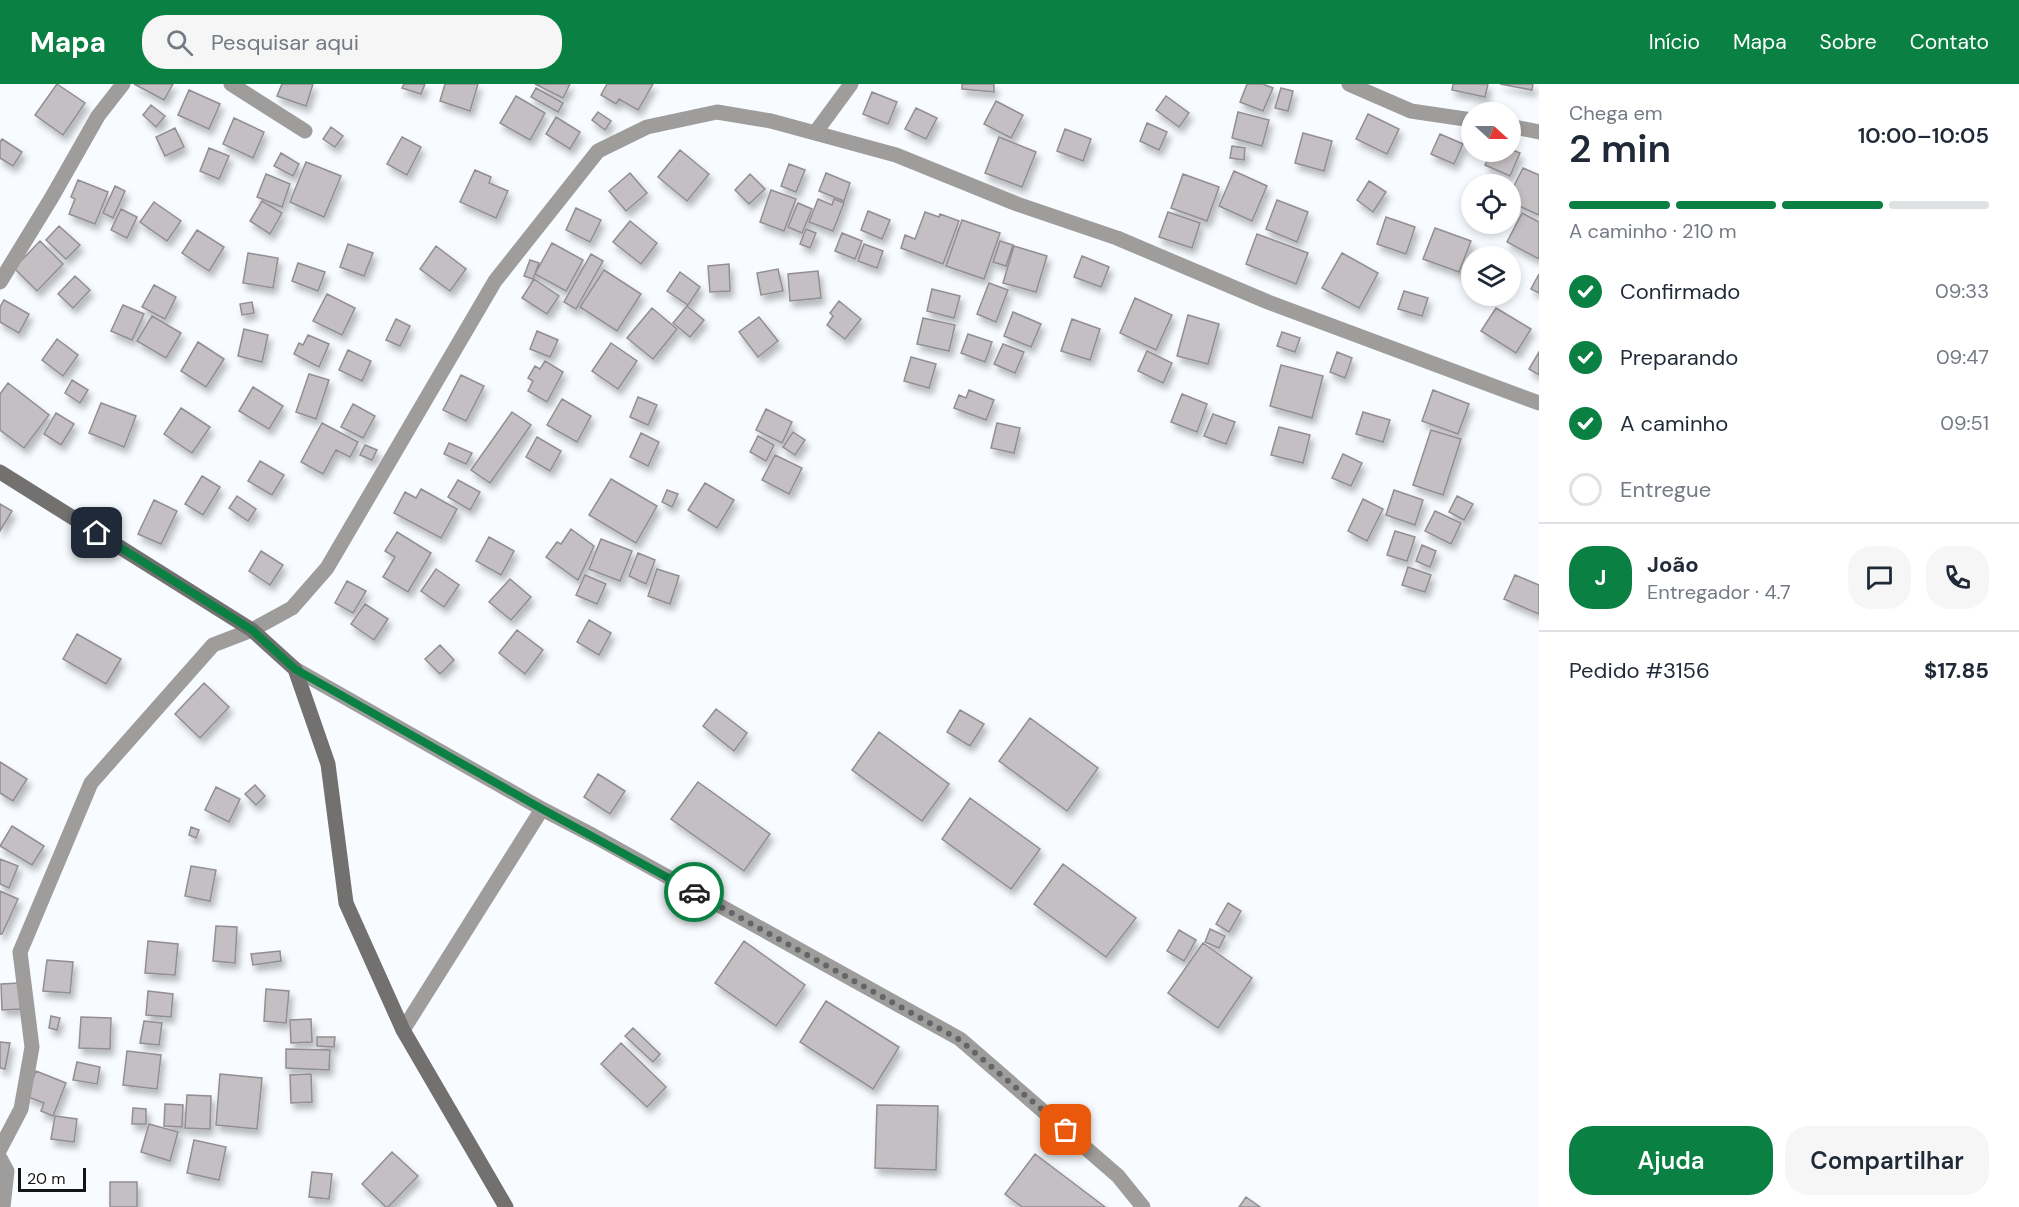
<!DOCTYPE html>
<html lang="pt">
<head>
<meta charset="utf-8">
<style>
  body { margin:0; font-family:"DM Sans",sans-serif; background:#f6f6f7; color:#1f2937; height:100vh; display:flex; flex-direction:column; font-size:22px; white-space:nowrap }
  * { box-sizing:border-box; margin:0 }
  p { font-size:20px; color:#747a83 }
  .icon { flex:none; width:33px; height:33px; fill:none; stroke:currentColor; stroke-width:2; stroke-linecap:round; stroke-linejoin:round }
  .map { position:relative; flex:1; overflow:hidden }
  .panel { display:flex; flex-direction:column; background:#fff; width:480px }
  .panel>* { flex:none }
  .needle { width:39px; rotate:111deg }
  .tools { position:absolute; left:1461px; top:18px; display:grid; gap:12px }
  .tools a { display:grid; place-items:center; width:60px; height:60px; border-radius:50%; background:#fff; box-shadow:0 3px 9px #0003; font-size:30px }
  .scale { position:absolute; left:18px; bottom:15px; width:68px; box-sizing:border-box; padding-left:6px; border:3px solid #131415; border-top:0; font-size:16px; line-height:21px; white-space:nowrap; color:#131415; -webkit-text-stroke:4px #fff; paint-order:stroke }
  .pin { position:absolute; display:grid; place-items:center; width:51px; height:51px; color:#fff; margin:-26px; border-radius:12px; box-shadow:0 3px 9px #0006 }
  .courier { position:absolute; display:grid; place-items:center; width:60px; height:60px; margin:-30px; border:4px solid #0b8043; border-radius:50%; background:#fff; color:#222; box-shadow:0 2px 8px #0007 }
  .headline em { font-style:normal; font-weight:600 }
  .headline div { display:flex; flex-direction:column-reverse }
  .headline { display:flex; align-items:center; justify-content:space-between; height:102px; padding:0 30px }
  h1 { font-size:39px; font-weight:600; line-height:45px }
  .bar { display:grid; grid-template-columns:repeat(4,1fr); gap:9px 6px; align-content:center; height:72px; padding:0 30px }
  .bar i { height:8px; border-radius:4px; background:#e0e1e3 }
  .bar .on { background:#0b8043 }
  .bar p { grid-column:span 4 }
  .line { display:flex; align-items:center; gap:15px; padding:0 30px; border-top:2px solid #e0e1e3 }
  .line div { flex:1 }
  .round { display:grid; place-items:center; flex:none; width:63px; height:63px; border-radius:24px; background:#f6f6f7 }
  ol { padding:0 30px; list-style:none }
  li { display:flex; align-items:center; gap:18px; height:66px }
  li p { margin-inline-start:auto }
  li .icon { padding:6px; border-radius:50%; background:#0b8043; color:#fff; stroke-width:4 }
  li:last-child { color:#747a83 }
  li i { width:33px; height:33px; border:3px solid #e0e1e3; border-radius:50% }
  .action { display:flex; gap:12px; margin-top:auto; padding:12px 30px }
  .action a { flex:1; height:69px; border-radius:24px; background:#0b8043; color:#fff; font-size:24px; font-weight:600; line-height:69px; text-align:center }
  .action a+a { background:#f6f6f7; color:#1f2937 }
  header { display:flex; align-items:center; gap:36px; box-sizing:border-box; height:84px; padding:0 30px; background:#0b8043; color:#fff }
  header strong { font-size:28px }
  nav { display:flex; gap:33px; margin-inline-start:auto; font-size:21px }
  .search { width:420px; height:54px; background:#f6f6f7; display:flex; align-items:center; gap:15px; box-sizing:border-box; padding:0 21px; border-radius:24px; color:#747a83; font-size:22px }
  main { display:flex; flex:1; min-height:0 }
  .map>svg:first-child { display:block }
</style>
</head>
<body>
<header>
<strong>Mapa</strong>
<div class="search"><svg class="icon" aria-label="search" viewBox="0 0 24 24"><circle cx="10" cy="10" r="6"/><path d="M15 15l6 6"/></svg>Pesquisar aqui</div>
<nav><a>Início</a><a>Mapa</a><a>Sobre</a><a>Contato</a></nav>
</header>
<main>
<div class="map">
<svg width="1539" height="1123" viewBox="0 0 1539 1123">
  <defs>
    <filter id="shadow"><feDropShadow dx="3.5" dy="6" stdDeviation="3" flood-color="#0004"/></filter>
  </defs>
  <rect width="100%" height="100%" fill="#f8fbff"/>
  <path fill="#c3bfc2" stroke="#928e92" stroke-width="1.5" filter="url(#shadow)" d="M57,0L85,19L63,51L35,31Z
    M134,0H173L164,16Z
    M282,0H313L306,22L277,12Z
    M404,0H425L421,10L402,4Z
    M445,0H478L470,27L440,17Z
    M535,0H570L563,14Z
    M607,0H653L638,26L619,15L616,20L601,11Z
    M962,0H994V8L962,5Z
    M1247,0H1263L1273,4L1263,27L1240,18Z
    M1453,0H1488L1485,13L1452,6Z
    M1500,0H1533L1532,6Z
    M536,4L563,19L558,28L531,13Z
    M1281,4L1293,7L1288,27L1275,24Z
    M189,6L220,20L209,45L178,31Z
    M872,8L897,18L888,40L863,30Z
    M516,12L545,29L530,56L500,39Z
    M1166,12L1189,29L1179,43L1156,26Z
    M996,17L1023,31L1011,54L984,40Z
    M151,21L165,32L156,43L143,31Z
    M916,24L937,34L926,55L905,45Z
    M598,28L611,37L605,46L592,36Z
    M1238,28L1269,36L1262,62L1232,54Z
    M1368,30L1399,45L1387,70L1356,55Z
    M556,33L580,48L570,65L546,50Z
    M234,34L264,48L253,74L223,60Z
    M1147,39L1167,48L1159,66L1140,57Z
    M331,43L343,52L335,63L323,55Z
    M175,44L184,63L165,72L156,53Z
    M1065,45L1091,55L1083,77L1057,67Z
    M1303,49L1332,57L1324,87L1295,79Z
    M1440,50L1463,60L1454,80L1431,70Z
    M402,53L421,63L407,91L387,80Z
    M999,53L1036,68L1022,103L985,89Z
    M2,55L22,68L13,82L0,74V58Z
    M1232,62L1245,64L1244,76L1230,74Z
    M209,64L229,72L219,95L200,87Z
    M1510,65L1520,69L1510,92L1485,81L1491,68H1510Z
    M680,66L709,90L687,117L658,93Z
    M281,69L299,80L293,92L274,82Z
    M306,78L341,92L324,133L290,118Z
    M789,80L805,86L796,108L781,102Z
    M1523,84L1539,91V131L1510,118V110Z
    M475,86L491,93L489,99L508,107L496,134L460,118Z
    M1234,87L1267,102L1252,137L1219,122Z
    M630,89L647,109L626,127L609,107Z
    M826,89L850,99L844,117L819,107Z
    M266,90L290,100L282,123L257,113Z
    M750,90L765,105L749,120L735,106Z
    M1183,90L1219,103L1207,137L1171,124Z
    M78,96L108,108L95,140L69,130L75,115L71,113Z
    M1369,97L1386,108L1373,128L1357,116Z
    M115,102L125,107L113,134L103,129Z
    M771,106L796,115L784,147L760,138Z
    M818,115L832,121L834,115L844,119L833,147L809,138Z
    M1277,116L1308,128L1297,158L1266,145Z
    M262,117L282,129L270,150L250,137Z
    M154,118L181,137L167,157L140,138Z
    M798,119L812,125L802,149L788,143Z
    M576,124L601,136L590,158L566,146Z
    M121,125L137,133L127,154L111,146Z
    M868,127L890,136L882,155L861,146Z
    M925,128L939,133L940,130L959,137L943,180L901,164L905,151L915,155Z
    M1168,128L1200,139L1192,164L1159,153Z
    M1522,129L1539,138V175L1507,158Z
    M1386,133L1415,143L1406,170L1377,160Z
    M962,136L1000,149L984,195L946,182Z
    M630,137L657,159L641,180L613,158Z
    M59,142L80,161L66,175L46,156Z
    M1435,144L1471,157L1459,188L1423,175Z
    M806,145L816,149L810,164L800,160Z
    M197,146L224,163L209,187L182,169Z
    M842,149L862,157L855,175L835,167Z
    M1257,150L1308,169L1296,200L1246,180Z
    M40,157L63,180L37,207L14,184Z
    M1000,157L1013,161L1006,182L993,178Z
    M552,159L583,176L566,207L535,190Z
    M348,160L373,169L364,192L340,183Z
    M864,160L883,167L877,184L858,177Z
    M436,162L466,185L450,207L420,185Z
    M1014,162L1047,172L1036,208L1003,199Z
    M248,169L278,174L273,204L243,199Z
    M1342,169L1378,189L1359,224L1322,204Z
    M591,170L603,177L576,225L564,218Z
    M1082,172L1109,183L1101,203L1074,193Z
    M530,176L539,179L533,195L524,192Z
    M298,179L325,188L318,207L292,197Z
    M729,180L730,207L710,208L708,182Z
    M778,185L783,207L761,211L757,189Z
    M604,186L641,210L617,247L580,223Z
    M818,187L821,214L790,217L788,190Z
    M680,188L700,203L688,221L667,207Z
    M1539,190V209L1531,205Z
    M75,192L90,206L73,224L58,210Z
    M534,195L559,212L547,230L522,214Z
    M989,199L1008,206L996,238L977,230Z
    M154,201L176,213L165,235L142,223Z
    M932,205L960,212L954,234L927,227Z
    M1404,207L1428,214L1422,232L1398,225Z
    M327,210L355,224L342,251L313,237Z
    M1135,214L1172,231L1156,266L1120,249Z
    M4,216L29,230L19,249L0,238V223Z
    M839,217L861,235L845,255L827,241L833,232L830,229Z
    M252,218L254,229L242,231L240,220Z
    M123,221L144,230L132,256L111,247Z
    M687,222L704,236L690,253L673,239Z
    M652,224L677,245L653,275L627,254Z
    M1496,224L1531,245L1516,269L1481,247Z
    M1013,228L1041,240L1031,263L1004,252Z
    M1188,231L1219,240L1208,280L1177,272Z
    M152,232L181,249L166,274L137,257Z
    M759,233L778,257L758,273L739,248Z
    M923,234L955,241L949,267L917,260Z
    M396,235L410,242L400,262L386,256Z
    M1072,235L1100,245L1090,276L1061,267Z
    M244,245L268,251L262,278L238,272Z
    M537,247L558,256L550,273L530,265Z
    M1282,248L1300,254L1295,268L1277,262Z
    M968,250L992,258L985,278L961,269Z
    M308,251L329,260L319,283L294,270L299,259L303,261Z
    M57,255L78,271L63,292L42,276Z
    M198,258L224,275L206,303L181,287Z
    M611,259L637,277L618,305L592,287Z
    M1003,260L1024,268L1015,289L994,280Z
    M348,266L371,277L362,297L339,286Z
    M1147,267L1172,279L1163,299L1138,287Z
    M1337,268L1352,274L1345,294L1330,288Z
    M1539,268V291L1529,285Z
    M911,273L936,280L929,304L904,297Z
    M545,277L563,288L547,318L528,307L533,297L528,294L535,282L540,285Z
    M1281,281L1323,292L1312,334L1270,322Z
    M309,290L329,296L316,335L296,328Z
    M461,291L484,302L466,337L443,326Z
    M72,296L88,306L80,319L65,309Z
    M8,299L49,331L24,364L0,346V310Z
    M253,303L283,322L269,345L239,327Z
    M969,306L994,316L986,336L954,324L959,311L966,314Z
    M1433,306L1469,320L1458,350L1422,337Z
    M1182,310L1207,320L1197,348L1171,338Z
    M638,313L657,321L648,341L630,333Z
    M562,315L591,332L577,358L547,341Z
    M101,319L136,332L124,363L89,349Z
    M353,320L375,332L363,354L341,343Z
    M181,324L210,343L192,369L164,350Z
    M766,325L792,338L782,359L756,346Z
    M512,328L531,341L490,399L471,386Z
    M1363,328L1390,336L1383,358L1356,350Z
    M56,329L74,340L61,361L44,350Z
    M1213,330L1235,338L1226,360L1204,352Z
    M322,339L358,358L350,373L336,366L323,390L301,378Z
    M997,339L1020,344L1014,369L991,364Z
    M1279,343L1310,351L1303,379L1271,371Z
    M1431,346L1461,355L1443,411L1413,401Z
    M793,348L805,356L795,371L783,363Z
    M641,349L659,358L648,382L630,373Z
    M758,352L774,361L766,377L750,368Z
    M537,353L561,367L550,387L526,373Z
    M449,359L472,369L466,380L444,370Z
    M365,361L377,366L372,376L360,371Z
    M1343,370L1362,379L1351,402L1332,394Z
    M775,371L802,384L789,410L762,396Z
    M260,377L284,391L272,411L248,397Z
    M202,392L220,403L203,431L185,420Z
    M611,395L657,422L636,459L589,431Z
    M458,396L480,408L470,426L448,413Z
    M705,399L734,416L717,444L688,426Z
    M421,405L457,425L441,454L394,429L405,408L416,414Z
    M667,406L678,410L672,423L662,418Z
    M1394,406L1423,416L1415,441L1386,431Z
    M237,412L256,425L248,437L229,424Z
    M1457,412L1473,420L1464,436L1449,428Z
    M1363,415L1383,425L1367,457L1348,447Z
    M154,416L177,427L161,460L138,450Z
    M0,420L12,427L0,447Z
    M1435,427L1461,439L1451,460L1425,447Z
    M571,445L594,462L578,496L546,473L557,458L561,460Z
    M1395,447L1415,453L1407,477L1387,471Z
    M397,448L431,469L408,508L383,493L395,473L385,467Z
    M489,453L514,467L501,491L476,477Z
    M601,455L632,467L620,497L589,485Z
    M1422,461L1436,467L1430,483L1416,477Z
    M261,467L283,481L270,501L249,487Z
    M638,469L655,476L646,500L629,492Z
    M1408,483L1431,491L1425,508L1402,501Z
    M436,485L459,501L444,523L421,507Z
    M657,485L679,492L670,520L648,512Z
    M585,491L606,500L597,520L576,511Z
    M1515,491L1539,501V530L1504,515Z
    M510,495L531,513L511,536L489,518Z
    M347,497L366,507L353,529L335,519Z
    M365,520L388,535L374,556L351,540Z
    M589,536L611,549L599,571L577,558Z
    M517,546L543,566L525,590L499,569Z
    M77,550L121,575L106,600L63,575Z
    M440,561L454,576L440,590L425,575Z
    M204,599L229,623L200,654L175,630Z
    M716,625L747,649L734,667L703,642Z
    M960,626L984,640L970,662L947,648Z
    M1030,634L1098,684L1067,727L999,677Z
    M879,648L949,700L922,737L852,686Z
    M0,678L27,695L13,717L0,709Z
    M598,690L625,707L610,730L584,713Z
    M698,698L770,750L744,787L671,735Z
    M255,701L265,712L256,721L245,710Z
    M216,703L240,715L229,738L205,726Z
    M970,714L1040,765L1011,805L942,755Z
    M12,742L44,762L32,781L0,762Z
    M191,743L199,746L196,754L189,751Z
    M0,775L18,782L9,804L0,800Z
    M1063,780L1136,834L1106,873L1034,820Z
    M191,782L216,786L210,817L185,812Z
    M0,807L18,815L2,850H0Z
    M1228,819L1241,827L1229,848L1216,840Z
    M216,842L237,843L235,879L213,877Z
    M1210,845L1225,852L1219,864L1205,858Z
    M1179,846L1196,856L1184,877L1167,867Z
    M148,857L178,860L175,891L145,889Z
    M744,857L805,901L776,942L715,899Z
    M1203,859L1252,894L1218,944L1168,909Z
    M280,867L281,877L253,881L251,870Z
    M47,876L73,878L70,909L43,907Z
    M19,899L20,925L2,926L1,900Z
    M266,905L289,907L286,939L264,937Z
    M148,907L173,910L171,933L146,931Z
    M826,917L899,963L873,1005L800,958Z
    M51,932L60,934L57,946L49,944Z
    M81,933L111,934L110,965L79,964Z
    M311,935L312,958L291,959L290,936Z
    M144,937L162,939L159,961L140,959Z
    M633,944L660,970L653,978L625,952Z
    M317,953H335L334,963L317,962Z
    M0,958L10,959L5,985L0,984Z
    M621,959L666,1003L647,1023L601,980Z
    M286,965L330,966L329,986L286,984Z
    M127,967L161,971L157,1005L123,1001Z
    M77,978L100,983L97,1000L73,996Z
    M36,987L66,999L53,1032L41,1027L44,1019L26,1012Z
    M220,990L262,994L257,1045L216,1041Z
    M311,990L312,1018L291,1019L290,991Z
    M187,1011L211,1012L210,1045L185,1044Z
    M165,1020L183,1021L182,1043L164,1042Z
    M877,1021L938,1022L936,1086L875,1084Z
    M133,1024L146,1025V1040H132Z
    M55,1032L77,1035L74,1058L51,1055Z
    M149,1040L178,1048L170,1077L141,1068Z
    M194,1056L226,1063L219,1096L187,1089Z
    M392,1068L418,1092L388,1123H386L362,1100Z
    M1035,1070L1105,1123H1022L1005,1110Z
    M312,1088L332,1090L329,1115L309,1113Z
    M110,1098H137V1123H110Z
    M1246,1113L1260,1123H1239Z"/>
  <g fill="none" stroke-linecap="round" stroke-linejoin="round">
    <path stroke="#9e9d9b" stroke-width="15" d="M231,0L305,47
      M1349,0L1411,27L1472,36
      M1510,42L1539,48
      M815,49L851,0
      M0,198L52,113L98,32L123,0
      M295,585L542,725
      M403,946L542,725L594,752L960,955L1118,1092L1143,1123
      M0,1065L21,1025L32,963L20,868L91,699L213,561L252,546L292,524L327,484L495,197L598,67L647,43L717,28L771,37L896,71L1017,120L1117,154L1268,218L1539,319
      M0,1074L7,1087L3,1123"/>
    <path stroke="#73716f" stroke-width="15" d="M0,388L252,546L295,585L328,680L346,819L403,946L506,1123"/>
  </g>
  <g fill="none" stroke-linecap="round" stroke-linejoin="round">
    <path stroke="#636567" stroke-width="6" stroke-dasharray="0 10.8" d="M694,808L960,956L1066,1046"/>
    <path stroke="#0b8043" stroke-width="8" d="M97,449L252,546L295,585L542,725L694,808"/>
  </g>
</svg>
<div class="tools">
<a><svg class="needle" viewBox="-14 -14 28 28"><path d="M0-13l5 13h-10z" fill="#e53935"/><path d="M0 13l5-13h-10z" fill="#747a83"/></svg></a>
<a><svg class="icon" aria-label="locate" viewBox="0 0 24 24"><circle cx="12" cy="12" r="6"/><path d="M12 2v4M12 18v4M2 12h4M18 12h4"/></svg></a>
<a><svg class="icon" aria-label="layers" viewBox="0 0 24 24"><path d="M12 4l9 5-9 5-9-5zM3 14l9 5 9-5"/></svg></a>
</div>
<div class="scale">20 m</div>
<div class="pin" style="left:1066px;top:1046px;background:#ea580c"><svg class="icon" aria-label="bag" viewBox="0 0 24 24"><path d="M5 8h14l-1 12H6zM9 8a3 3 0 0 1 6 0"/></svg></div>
<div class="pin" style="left:97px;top:449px;background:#1f2937"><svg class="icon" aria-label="home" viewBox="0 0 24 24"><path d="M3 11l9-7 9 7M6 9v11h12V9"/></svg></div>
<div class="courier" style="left:694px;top:808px"><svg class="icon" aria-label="car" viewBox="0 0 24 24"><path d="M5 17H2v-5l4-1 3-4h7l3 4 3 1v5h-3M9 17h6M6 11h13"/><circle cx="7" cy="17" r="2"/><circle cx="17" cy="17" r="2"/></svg></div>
</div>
<section class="panel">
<div class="headline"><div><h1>2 min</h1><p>Chega em</p></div><em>10:00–10:05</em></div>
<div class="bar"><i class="on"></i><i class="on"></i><i class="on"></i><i></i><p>A caminho · 210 m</p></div>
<ol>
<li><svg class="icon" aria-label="check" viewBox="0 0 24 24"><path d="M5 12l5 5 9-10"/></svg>Confirmado<p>09:33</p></li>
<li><svg class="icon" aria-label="check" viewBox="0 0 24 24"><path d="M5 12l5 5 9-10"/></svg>Preparando<p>09:47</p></li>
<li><svg class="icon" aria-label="check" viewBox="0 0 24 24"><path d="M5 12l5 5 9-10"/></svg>A caminho<p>09:51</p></li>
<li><i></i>Entregue</li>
</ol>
<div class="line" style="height:108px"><b class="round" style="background:#0b8043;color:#fff">J</b><div><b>João</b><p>Entregador · 4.7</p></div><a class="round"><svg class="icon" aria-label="chat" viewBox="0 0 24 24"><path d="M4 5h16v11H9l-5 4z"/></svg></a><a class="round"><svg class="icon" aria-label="phone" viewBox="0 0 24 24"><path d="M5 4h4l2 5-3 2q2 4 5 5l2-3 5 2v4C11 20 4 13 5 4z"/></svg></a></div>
<div class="line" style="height:78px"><div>Pedido #3156</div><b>$17.85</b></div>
<div class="action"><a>Ajuda</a><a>Compartilhar</a></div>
</section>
</main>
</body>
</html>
